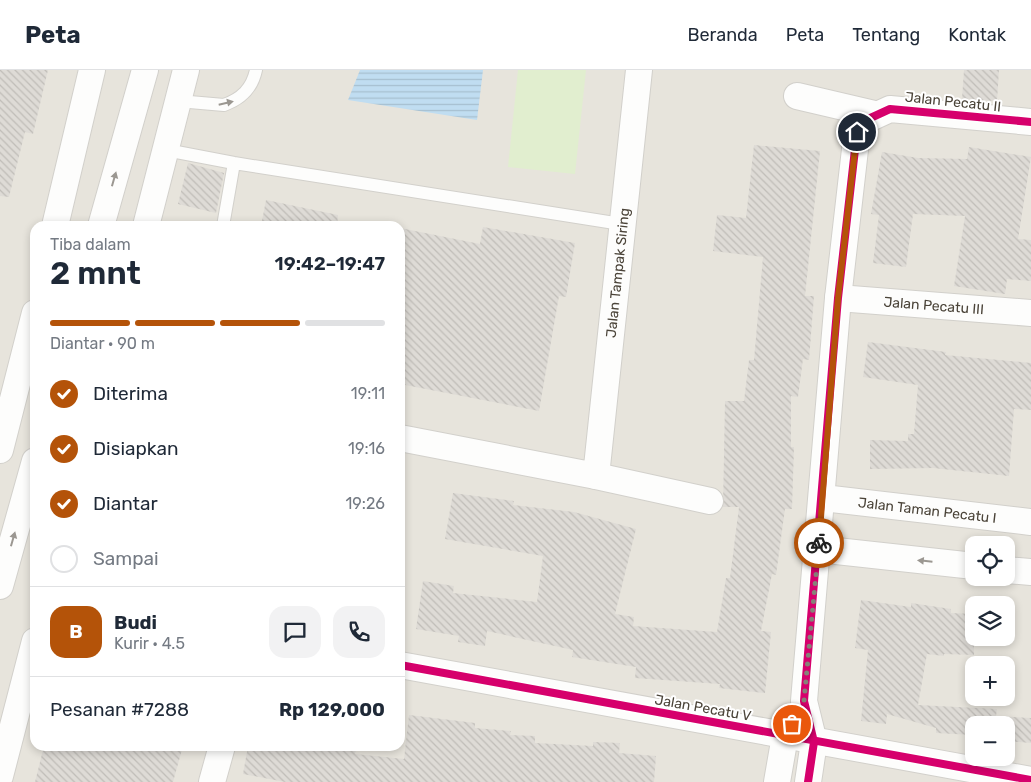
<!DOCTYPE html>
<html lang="id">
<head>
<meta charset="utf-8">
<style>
  body { margin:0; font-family:Rubik,sans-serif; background:#f2f2f3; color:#1f2937; height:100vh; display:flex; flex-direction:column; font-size:19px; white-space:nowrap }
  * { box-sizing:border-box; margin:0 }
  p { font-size:16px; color:#747a83 }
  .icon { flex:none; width:28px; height:28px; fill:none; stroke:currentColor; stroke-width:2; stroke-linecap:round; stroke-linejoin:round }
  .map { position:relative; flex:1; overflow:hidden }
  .sheet { position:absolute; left:30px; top:151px; width:375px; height:530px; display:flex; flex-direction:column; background:#fff; border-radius:15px; box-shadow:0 2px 8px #0003 }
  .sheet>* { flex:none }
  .controls { position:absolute; left:965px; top:466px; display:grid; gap:10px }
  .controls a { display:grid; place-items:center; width:50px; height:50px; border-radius:10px; background:#fff; box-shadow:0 2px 8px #0003; font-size:25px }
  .pin { position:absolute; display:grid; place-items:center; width:42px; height:42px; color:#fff; margin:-21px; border:2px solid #fff; border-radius:50%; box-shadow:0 1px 5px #0007 }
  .courier { position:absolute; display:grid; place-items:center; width:50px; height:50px; margin:-25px; border:4px solid #b45309; border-radius:50%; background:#fff; color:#222; box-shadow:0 1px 6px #0007 }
  .summary em { font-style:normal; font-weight:600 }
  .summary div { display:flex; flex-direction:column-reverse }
  .summary { display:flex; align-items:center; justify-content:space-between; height:85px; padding:0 20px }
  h1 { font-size:32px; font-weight:600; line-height:38px }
  .bar { display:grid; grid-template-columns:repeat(4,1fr); gap:8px 5px; align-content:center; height:60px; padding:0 20px }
  .bar i { height:6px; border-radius:4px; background:#e0e1e3 }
  .bar .on { background:#b45309 }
  .bar p { grid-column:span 4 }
  .line { display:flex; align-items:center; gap:12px; padding:0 20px; border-top:1px solid #e0e1e3 }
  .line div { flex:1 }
  .round { display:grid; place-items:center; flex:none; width:52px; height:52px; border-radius:15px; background:#f2f2f3 }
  ol { padding:0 20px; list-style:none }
  li { display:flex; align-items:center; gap:15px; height:55px }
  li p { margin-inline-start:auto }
  li .icon { padding:5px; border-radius:50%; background:#b45309; color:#fff; stroke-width:4 }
  li:last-child { color:#747a83 }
  li i { width:28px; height:28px; border:2px solid #e0e1e3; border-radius:50% }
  header { display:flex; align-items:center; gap:30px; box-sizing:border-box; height:70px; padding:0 25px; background:#fff; border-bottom:1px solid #e0e1e3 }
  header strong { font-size:24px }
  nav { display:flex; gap:28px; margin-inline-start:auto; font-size:18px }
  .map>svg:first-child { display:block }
</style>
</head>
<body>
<header>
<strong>Peta</strong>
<nav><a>Beranda</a><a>Peta</a><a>Tentang</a><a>Kontak</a></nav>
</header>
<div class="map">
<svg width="1031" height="712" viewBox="0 0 1031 712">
  <defs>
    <pattern id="water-rules" width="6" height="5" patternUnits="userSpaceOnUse" patternTransform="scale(1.25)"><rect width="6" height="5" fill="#c0ddf1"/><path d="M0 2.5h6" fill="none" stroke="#a6bfcf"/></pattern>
    <pattern id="building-back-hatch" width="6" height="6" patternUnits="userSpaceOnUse" patternTransform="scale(1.25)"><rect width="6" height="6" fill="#dedbd6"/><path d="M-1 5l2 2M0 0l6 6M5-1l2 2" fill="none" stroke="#c0bdb8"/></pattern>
  </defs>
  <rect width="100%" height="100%" fill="#f4f2ee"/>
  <path fill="#e7e4dc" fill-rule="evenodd" d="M0,0H1031V712H0ZM35,156H400V676H35ZM974,475H1006V508H974ZM974,535H1006V568H974ZM974,595H1006V628H974ZM974,655H1006V688H974Z"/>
  <path fill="#e1eecf" d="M518,0H586L575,104L508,97Z"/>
  <path fill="url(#water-rules)" d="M360,0H483L477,50L348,30Z"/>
  <path fill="url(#building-back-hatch)" d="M0,0H48L33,64L25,62L9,127L0,126Z
    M964,0H999L997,31L962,29Z
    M754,75L820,81L805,226H814L809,290L803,289L798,327L791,326V377H794L792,439H785L776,505L772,504L761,561L771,562L765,623L719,618L720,614L635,608L636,597L572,587L573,580L487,561L485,576L458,572L459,566L416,559L423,511L454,516L453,523L537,532L543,486L445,469L453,423L514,431L513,435L574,442L636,459L615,544L634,547L633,556L717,562L726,508H730L739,437H723L725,331H744L749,290H754L763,187L713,181L717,145L746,148Z
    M969,77L1031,87L1018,169L1031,170V211L1007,209L1005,224L954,216L965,146L913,144L906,197L873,193L879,145L871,144L882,82L918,88L967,89Z
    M188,93L224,103L216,143L178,134Z
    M266,130L338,145L337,156H261Z
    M483,157L575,173L566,227L559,226L539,341L400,314V158L480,174Z
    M868,272L946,282L945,285L1031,293V340L1014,339L1009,406L933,398L870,399V370L908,371V364H914L918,315L863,307Z
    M861,530L911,537V533L951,539V543L974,544V585L944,584V586L927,584L918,635L997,639L996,646L1031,648V673L1006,671V655H974V668L973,665L936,663V658L887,644L886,654L861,651L868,580L855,578Z
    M409,645L475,653V658L511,661L510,665L535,666V673L593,676V672L620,673L619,683L656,686L654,712H285L243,704L248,676H357L355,684L404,689Z
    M44,676H183L173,712H35Z"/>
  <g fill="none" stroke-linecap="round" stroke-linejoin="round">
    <defs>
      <path id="lane" d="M178,31L224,35C241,29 252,19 256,0
        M166,80L234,93L621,154
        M223,156L234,93"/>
      <g id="street">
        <path d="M797,26L874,44"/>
        <path d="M55,156L92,0"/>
        <path d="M101,156L145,0"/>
        <path d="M146,156L186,0"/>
        <path id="s1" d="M838,228L1031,243"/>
        <path id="s2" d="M400,368L596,406L639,0"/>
        <path d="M0,380L35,243"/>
        <path d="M596,406L710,431"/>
        <path id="s3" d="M823,428L1031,452"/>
        <path d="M818,479L974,496"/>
        <path d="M1006,500L1031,502"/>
        <path d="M0,516L35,391"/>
        <path d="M400,595L1031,710"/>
        <path d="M0,706L35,571"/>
        <path d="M212,712L222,676"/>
        <path d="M777,712L785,666L793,651"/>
        <path d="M808,712L814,672L804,631L838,228L857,62L866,50L890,39L1031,52"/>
      </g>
    </defs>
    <use href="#lane" stroke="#d2d0cb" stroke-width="14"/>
    <use href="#street" stroke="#d2d0cb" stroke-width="28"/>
    <use href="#lane" stroke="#fdfdfc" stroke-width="12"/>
    <use href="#street" stroke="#fdfdfc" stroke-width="26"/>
    <defs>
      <path id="cycleway" d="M400,595L1031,710
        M808,712L814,672L804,631L838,228L857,62L866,50L890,39L1031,52"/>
    </defs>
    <use href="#cycleway" stroke="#fff" stroke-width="11"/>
    <use href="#cycleway" stroke="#d6006c" stroke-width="8"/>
  </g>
  <defs><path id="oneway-solid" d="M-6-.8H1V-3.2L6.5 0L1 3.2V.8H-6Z" transform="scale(1.25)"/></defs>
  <g fill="#9b9791">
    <use href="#oneway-solid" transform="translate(226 33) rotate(-13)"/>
    <use href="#oneway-solid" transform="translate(114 109) rotate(-74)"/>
    <use href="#oneway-solid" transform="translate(13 469) rotate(-74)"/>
    <use href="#oneway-solid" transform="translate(925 491) rotate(-174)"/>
  </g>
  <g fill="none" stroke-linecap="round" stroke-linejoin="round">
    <path stroke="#868178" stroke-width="5" stroke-dasharray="0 9" d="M792,654L804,631L819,473"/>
    <path stroke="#b45309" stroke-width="6" d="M819,473L838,228L857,62"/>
  </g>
  <g text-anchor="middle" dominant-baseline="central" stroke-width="4" stroke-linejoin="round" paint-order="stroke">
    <g font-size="14" fill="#4b4439" stroke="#fff">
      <text transform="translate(953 32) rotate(6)">Jalan Pecatu II</text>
      <text stroke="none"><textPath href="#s2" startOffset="404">Jalan Tampak Siring</textPath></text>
      <text stroke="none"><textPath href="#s1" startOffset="96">Jalan Pecatu III</textPath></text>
      <text stroke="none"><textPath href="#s3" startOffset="105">Jalan Taman Pecatu I</textPath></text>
      <text transform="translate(703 638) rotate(10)">Jalan Pecatu V</text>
    </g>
  </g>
</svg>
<div class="controls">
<a><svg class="icon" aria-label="locate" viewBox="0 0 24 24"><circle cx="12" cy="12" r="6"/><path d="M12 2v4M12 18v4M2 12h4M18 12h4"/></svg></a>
<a><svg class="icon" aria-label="layers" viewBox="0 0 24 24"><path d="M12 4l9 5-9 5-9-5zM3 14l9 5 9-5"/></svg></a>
<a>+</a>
<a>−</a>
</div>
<div class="pin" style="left:792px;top:654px;background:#ea580c"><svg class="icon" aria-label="bag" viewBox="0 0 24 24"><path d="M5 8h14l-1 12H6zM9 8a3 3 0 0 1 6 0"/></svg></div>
<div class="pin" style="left:857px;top:62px;background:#1f2937"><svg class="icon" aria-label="home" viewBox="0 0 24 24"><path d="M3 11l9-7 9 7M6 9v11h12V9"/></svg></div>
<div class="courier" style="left:819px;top:473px"><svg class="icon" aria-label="bike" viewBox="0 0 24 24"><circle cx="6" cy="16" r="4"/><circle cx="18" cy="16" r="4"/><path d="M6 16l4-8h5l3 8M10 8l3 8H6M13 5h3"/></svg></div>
<section class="sheet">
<div class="summary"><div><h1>2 mnt</h1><p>Tiba dalam</p></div><em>19:42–19:47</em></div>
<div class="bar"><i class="on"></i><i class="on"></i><i class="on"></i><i></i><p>Diantar · 90 m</p></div>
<ol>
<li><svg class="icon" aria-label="check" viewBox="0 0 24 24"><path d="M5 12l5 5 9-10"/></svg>Diterima<p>19:11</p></li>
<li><svg class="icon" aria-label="check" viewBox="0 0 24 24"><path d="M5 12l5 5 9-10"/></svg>Disiapkan<p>19:16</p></li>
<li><svg class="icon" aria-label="check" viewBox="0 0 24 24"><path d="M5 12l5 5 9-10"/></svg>Diantar<p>19:26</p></li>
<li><i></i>Sampai</li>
</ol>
<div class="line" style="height:90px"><b class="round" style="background:#b45309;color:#fff">B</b><div><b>Budi</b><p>Kurir · 4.5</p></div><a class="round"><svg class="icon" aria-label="chat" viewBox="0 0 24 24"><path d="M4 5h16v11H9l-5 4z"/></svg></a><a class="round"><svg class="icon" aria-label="phone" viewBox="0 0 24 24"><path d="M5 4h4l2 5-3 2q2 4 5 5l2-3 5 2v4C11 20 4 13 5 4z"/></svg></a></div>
<div class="line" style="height:65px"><div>Pesanan #7288</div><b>Rp 129,000</b></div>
</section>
</div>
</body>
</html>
